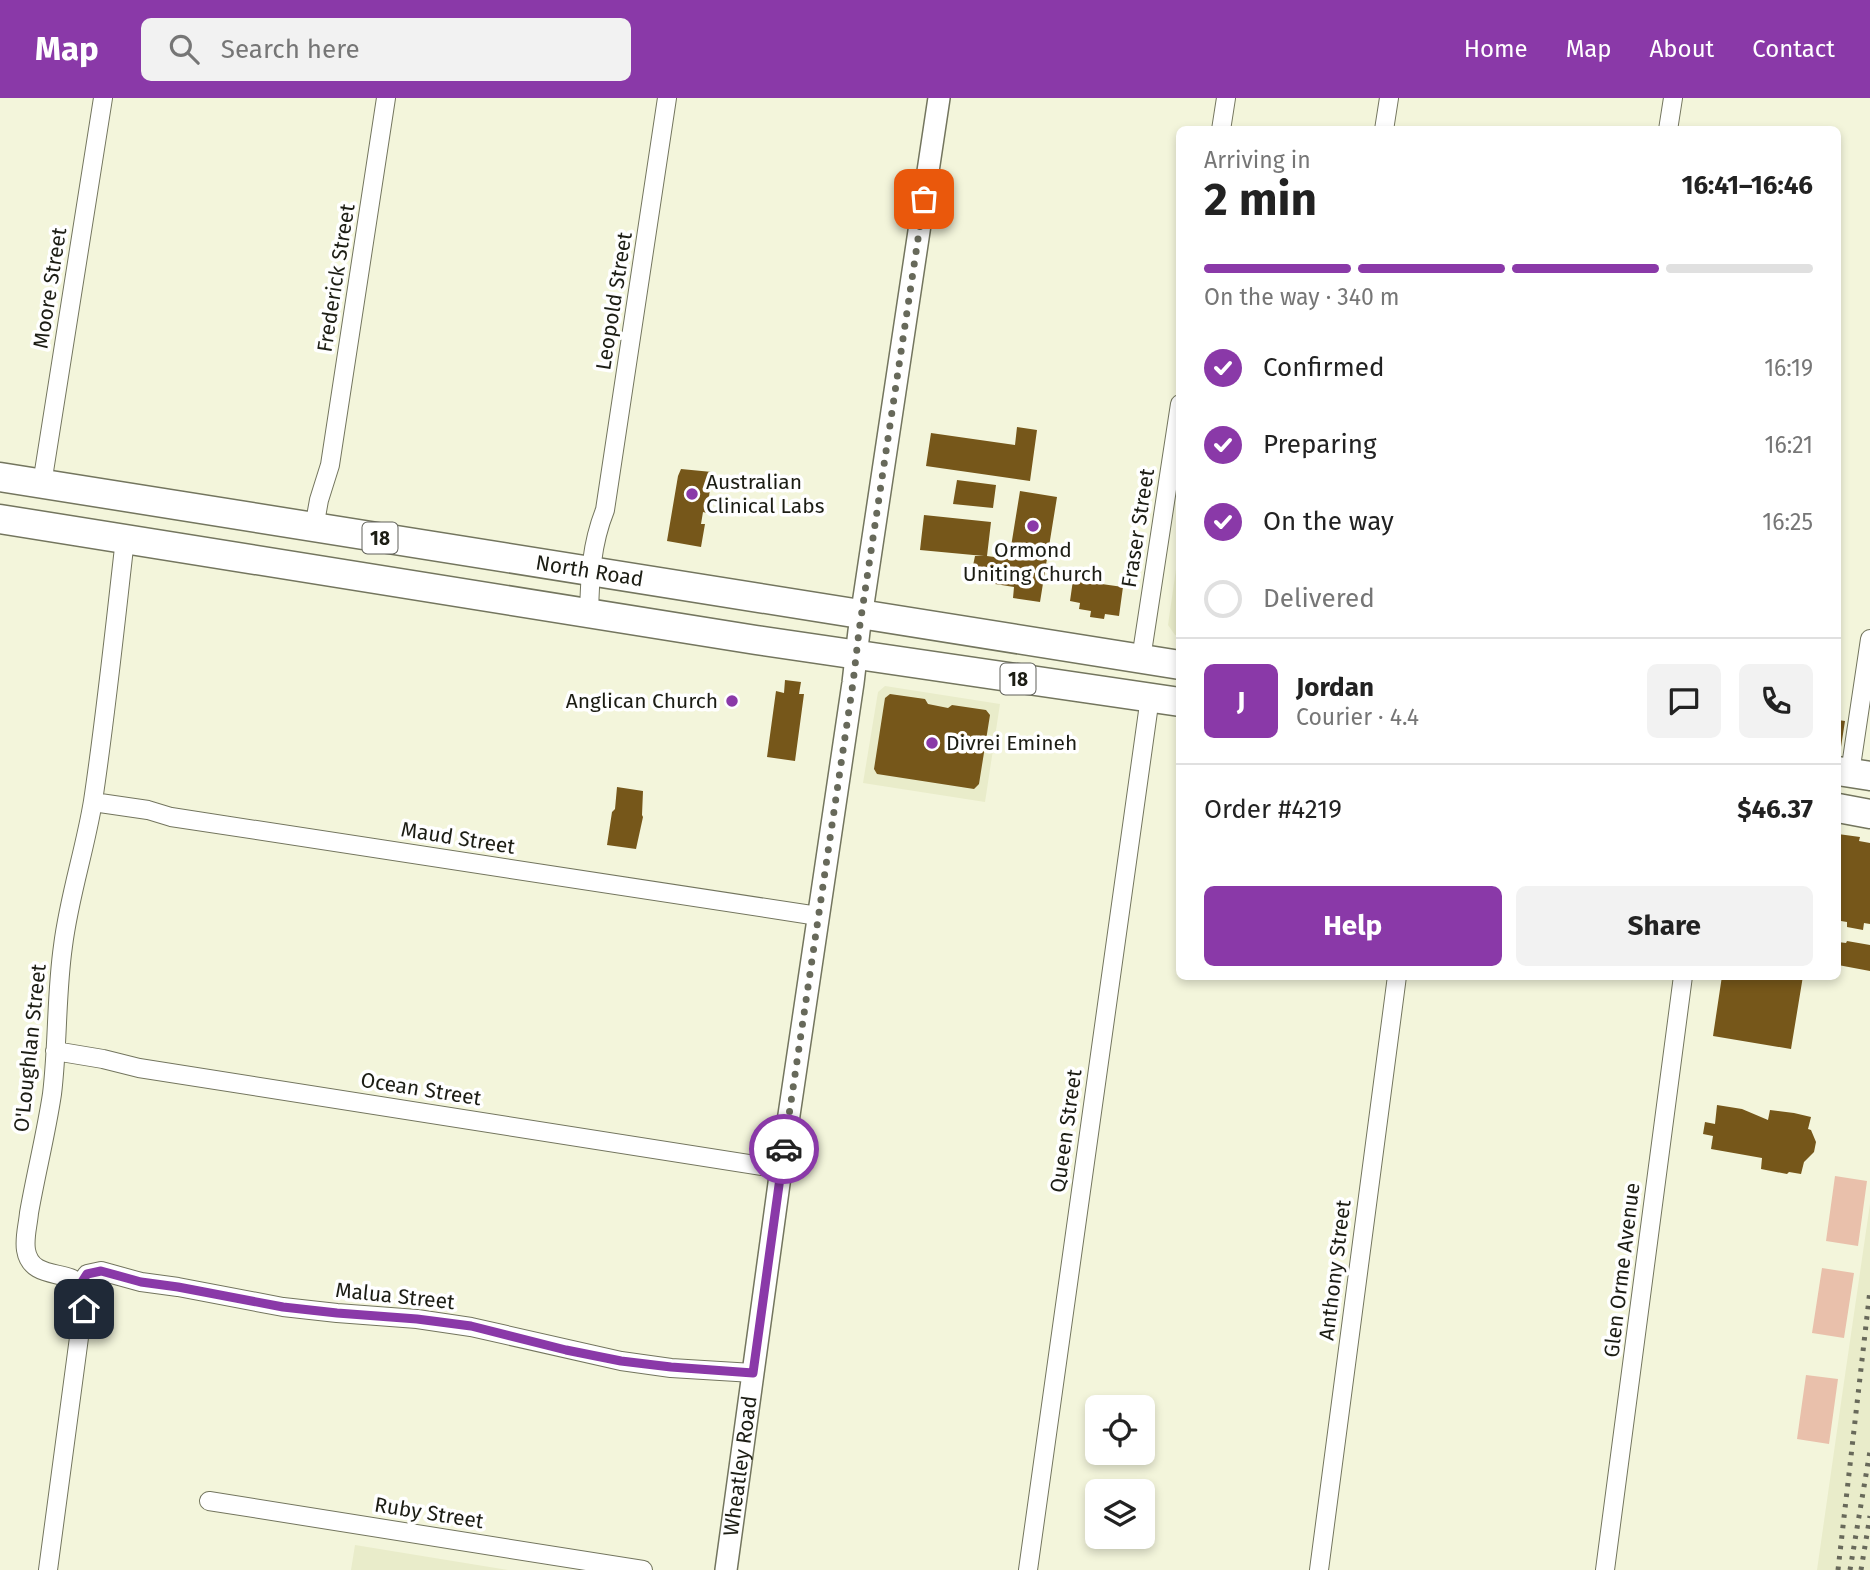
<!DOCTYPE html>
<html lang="en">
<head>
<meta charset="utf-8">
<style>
  body { margin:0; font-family:"Fira Sans",sans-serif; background:#f2f2f2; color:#222; height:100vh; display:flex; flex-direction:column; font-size:26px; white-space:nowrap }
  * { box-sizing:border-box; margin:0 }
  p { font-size:23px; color:#767676 }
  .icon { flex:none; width:38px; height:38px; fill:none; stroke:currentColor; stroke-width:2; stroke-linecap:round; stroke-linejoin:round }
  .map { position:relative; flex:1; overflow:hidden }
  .sheet { position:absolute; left:1176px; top:28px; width:665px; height:854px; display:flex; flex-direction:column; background:#fff; border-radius:10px; box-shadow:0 4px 10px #0003 }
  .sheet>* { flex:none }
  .fabs { position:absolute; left:1085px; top:1297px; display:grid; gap:14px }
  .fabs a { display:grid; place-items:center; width:70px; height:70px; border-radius:10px; background:#fff; box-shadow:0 4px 10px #0003; font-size:35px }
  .pin { position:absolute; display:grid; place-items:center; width:60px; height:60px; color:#fff; margin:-30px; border-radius:14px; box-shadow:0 4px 10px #0006 }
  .courier { position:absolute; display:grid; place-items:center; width:70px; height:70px; margin:-35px; border:5px solid #8a39a8; border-radius:50%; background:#fff; color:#222; box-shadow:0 2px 9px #0007 }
  .head em { font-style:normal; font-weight:700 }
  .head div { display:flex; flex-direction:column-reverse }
  .head { display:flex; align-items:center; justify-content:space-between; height:119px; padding:0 28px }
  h1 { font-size:46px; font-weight:700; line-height:52px }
  .bar { display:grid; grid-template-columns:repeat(4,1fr); gap:10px 7px; align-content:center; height:84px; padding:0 28px }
  .bar i { height:9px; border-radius:5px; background:#e0e0e0 }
  .bar .selected { background:#8a39a8 }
  .bar p { grid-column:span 4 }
  .line { display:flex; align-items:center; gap:18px; padding:0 28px; border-top:2px solid #e0e0e0 }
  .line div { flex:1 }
  .round { display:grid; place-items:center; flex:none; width:74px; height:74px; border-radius:10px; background:#f2f2f2 }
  ol { padding:0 28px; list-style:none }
  li { display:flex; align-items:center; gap:21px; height:77px }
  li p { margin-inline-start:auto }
  li .icon { padding:7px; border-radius:50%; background:#8a39a8; color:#fff; stroke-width:4 }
  li:last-child { color:#767676 }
  li i { width:38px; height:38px; border:4px solid #e0e0e0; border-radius:50% }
  .cta { display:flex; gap:14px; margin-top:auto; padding:14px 28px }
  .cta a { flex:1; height:80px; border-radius:10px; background:#8a39a8; color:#fff; font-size:28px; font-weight:700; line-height:80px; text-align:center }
  .cta a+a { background:#f2f2f2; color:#222 }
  header { display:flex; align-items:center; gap:42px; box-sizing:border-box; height:98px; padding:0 35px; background:#8a39a8; color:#fff }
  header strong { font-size:33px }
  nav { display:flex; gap:38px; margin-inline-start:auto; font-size:24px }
  .search { width:490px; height:63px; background:#f2f2f2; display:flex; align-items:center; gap:18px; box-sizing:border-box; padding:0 24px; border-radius:10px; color:#767676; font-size:26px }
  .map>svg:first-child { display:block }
</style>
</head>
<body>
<header>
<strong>Map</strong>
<div class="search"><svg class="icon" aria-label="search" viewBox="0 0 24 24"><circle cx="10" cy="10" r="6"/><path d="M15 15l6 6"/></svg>Search here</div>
<nav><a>Home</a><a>Map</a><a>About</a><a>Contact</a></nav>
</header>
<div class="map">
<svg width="1870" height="1472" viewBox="0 0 1870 1472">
  <rect width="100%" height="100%" fill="#f3f5db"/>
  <path fill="#e9ecca" d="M1179,450L1180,538H1179L1175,537L1168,527Z
    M885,588L1000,606L985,704L863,685L878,594Z
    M1870,1106V1472H1817L1843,1291Z
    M355,1447L508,1472H351Z"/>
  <path fill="#e9c0ab" d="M1835,1078L1867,1083L1858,1148L1826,1143Z
    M1822,1170L1854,1175L1844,1240L1812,1235Z
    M1806,1277L1838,1281L1829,1346L1797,1341Z"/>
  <path fill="#76571a" d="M1017,329L1037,332L1030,383L926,368L931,335L1015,347Z
    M681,371L712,374L707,415L703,414L701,426H705L701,449L667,443L678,378Z
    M957,382L996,387L993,410L953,406Z
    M1020,393L1057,399L1040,504L1013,500L1014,489L970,482L975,458H984L920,452L924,417L991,424L987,458L1009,461Z
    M1073,482L1123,489L1119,518L1105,516L1104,521L1090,519L1091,513L1079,511L1080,505L1070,503Z
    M785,582L801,584L799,596H804L795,663L767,659L776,593L784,595Z
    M890,596L925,601L928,606L948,610L952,607L986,612L990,617L979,686L974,691L877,676L874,671L885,600Z
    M1838,622L1845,623L1841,649L1838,652Z
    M617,689L643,693L642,717L643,719L636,751L607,747L612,714L615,711Z
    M1838,736L1860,739L1859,743L1870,745V826L1864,825L1863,832L1847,829V824L1841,823L1839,835H1838Z
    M1847,843L1870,847V873L1838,867V844L1846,845Z
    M1722,878H1803L1791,951L1713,938Z
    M1717,1007L1742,1011L1768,1022L1770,1012L1794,1015L1811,1019L1808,1031L1811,1032L1816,1044L1814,1054L1804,1064L1801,1076L1789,1074L1787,1076L1761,1071L1762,1060L1711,1051L1713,1038L1703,1036L1705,1024L1715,1026Z"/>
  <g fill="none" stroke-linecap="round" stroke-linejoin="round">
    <defs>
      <path id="minor" d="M1221,32L1226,0
        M1384,32L1389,0
        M1668,32L1673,0
        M42,386L103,0
        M314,430L319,402L330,367L386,0
        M589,516C590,479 591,447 605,412L667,0
        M1141,561L1180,306
        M1850,675L1870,541
        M93,704L148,712L171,719L818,818
        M55,953L103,961L139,970L781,1071
        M80,1187L87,1176L101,1173L141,1184L178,1189L283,1209L337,1215L417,1221L471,1229L621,1263L671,1270L753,1275
        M209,1403L643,1472
        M48,1472L84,1202C84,1198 83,1192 80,1187C69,1171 31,1183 26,1152C24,1140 28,1127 29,1115C36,1075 46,1036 52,996C58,947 56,897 63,848C69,799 85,752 93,703C106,616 115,528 125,441
        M1028,1472L1150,599
        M1319,1472L1397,878
        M1605,1472L1683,878"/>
      <g id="tertiary">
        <path id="s1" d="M726,1472L781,1071L853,585L859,533L939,0"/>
      </g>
      <g id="trunk">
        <path id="s2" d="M0,379L1180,567"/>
        <path d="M0,421L756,542L1180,604"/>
        <path d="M1838,673L1870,678"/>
        <path d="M1838,710L1870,716"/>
      </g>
    </defs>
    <use href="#minor" stroke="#73755e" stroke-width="20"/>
    <use href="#tertiary" stroke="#73755e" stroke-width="24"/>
    <use href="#trunk" stroke="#73755e" stroke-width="31"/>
    <use href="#minor" stroke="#fff" stroke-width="18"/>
    <use href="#tertiary" stroke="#fff" stroke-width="21"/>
    <use href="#trunk" stroke="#fff" stroke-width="28"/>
    <path stroke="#68695a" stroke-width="5" stroke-dasharray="3.5 7" stroke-linecap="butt" d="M1838,1472L1870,1192
      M1850,1472L1870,1353
      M1861,1472L1870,1418"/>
  </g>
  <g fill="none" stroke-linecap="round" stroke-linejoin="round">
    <path stroke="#67695a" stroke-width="7" stroke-dasharray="0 12.6" d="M784,1051L853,585L859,533L924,101"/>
    <path stroke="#8a39a8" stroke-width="9" d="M84,1211V1202L80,1187L87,1176L101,1173L141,1184L178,1189L283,1209L337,1215L417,1221L471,1228L566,1252L621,1263L671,1269L753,1275L784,1051"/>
  </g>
  <g fill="#8a39a8" stroke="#fff" stroke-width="2.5">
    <circle cx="692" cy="396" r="7"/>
    <circle cx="1033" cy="428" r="7"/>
    <circle cx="732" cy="603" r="7"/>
    <circle cx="932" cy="645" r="7"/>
  </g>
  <g text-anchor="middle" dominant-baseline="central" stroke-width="7" stroke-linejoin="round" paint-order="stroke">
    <g fill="#fff" stroke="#60615a" stroke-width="2">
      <rect x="362.5" y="424.5" width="35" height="31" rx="5"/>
      <rect x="1000.5" y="565.5" width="35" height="31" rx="5"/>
    </g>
    <g font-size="19" font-weight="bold" fill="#1c1d14">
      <text x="380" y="440">18</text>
      <text x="1018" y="581">18</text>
    </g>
    <g font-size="21" fill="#1c1d14" stroke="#fff">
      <text transform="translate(336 180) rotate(-81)">Frederick Street</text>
      <text transform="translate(50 190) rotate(-81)">Moore Street</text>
      <text transform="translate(614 203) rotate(-81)">Leopold Street</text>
      <text transform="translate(1138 430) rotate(-81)">Fraser Street</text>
      <text stroke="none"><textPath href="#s2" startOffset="597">North Road</textPath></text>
      <text transform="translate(458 740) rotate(9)">Maud Street</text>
      <text transform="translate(30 950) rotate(-84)">O'Loughlan Street</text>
      <text transform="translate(421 991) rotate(9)">Ocean Street</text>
      <text transform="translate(1066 1033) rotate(-82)">Queen Street</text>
      <text transform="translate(1335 1172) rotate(-83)">Anthony Street</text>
      <text transform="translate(1622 1172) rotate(-83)">Glen Orme Avenue</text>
      <text transform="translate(395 1198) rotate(6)">Malua Street</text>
      <text stroke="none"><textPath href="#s1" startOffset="105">Wheatley Road</textPath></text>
      <text transform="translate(429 1415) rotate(9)">Ruby Street</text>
    </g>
    <g font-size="21" fill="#1c1d14" stroke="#fff" text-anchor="start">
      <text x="706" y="384">Australian<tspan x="706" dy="24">Clinical Labs</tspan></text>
      <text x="1033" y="452" text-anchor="middle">Ormond<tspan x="1033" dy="24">Uniting Church</tspan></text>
      <text x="718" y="603" text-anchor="end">Anglican Church</text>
      <text x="946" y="645">Divrei Emineh</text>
    </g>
  </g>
</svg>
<div class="fabs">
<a><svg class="icon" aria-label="locate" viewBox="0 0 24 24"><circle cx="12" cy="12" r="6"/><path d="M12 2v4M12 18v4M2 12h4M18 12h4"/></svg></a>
<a><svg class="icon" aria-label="layers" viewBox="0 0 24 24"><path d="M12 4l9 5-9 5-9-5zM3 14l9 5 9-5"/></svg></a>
</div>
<div class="pin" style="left:924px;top:101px;background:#ea580c"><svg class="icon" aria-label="bag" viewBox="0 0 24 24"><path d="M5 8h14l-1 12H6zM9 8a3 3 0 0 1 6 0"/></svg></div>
<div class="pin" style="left:84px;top:1211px;background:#1f2937"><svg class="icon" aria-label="home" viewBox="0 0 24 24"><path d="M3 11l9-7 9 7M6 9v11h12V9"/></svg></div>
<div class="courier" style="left:784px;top:1051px"><svg class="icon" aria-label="car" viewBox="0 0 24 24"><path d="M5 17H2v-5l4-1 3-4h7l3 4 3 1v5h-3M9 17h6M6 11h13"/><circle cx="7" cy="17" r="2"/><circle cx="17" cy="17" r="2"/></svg></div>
<section class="sheet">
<div class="head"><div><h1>2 min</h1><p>Arriving in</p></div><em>16:41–16:46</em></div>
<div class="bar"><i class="selected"></i><i class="selected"></i><i class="selected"></i><i></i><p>On the way · 340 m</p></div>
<ol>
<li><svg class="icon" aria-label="check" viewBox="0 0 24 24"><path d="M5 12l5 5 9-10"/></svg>Confirmed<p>16:19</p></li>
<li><svg class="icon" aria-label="check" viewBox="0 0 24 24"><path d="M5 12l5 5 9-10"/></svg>Preparing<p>16:21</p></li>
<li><svg class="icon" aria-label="check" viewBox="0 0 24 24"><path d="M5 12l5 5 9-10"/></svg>On the way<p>16:25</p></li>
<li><i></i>Delivered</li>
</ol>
<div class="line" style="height:126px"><b class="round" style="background:#8a39a8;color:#fff">J</b><div><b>Jordan</b><p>Courier · 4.4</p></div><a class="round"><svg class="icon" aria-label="chat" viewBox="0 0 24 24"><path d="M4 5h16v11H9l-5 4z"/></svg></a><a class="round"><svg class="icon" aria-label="phone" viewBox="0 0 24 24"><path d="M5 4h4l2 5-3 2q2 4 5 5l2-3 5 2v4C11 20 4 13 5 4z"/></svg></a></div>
<div class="line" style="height:91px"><div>Order #4219</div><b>$46.37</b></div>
<div class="cta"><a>Help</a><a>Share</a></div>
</section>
</div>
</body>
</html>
